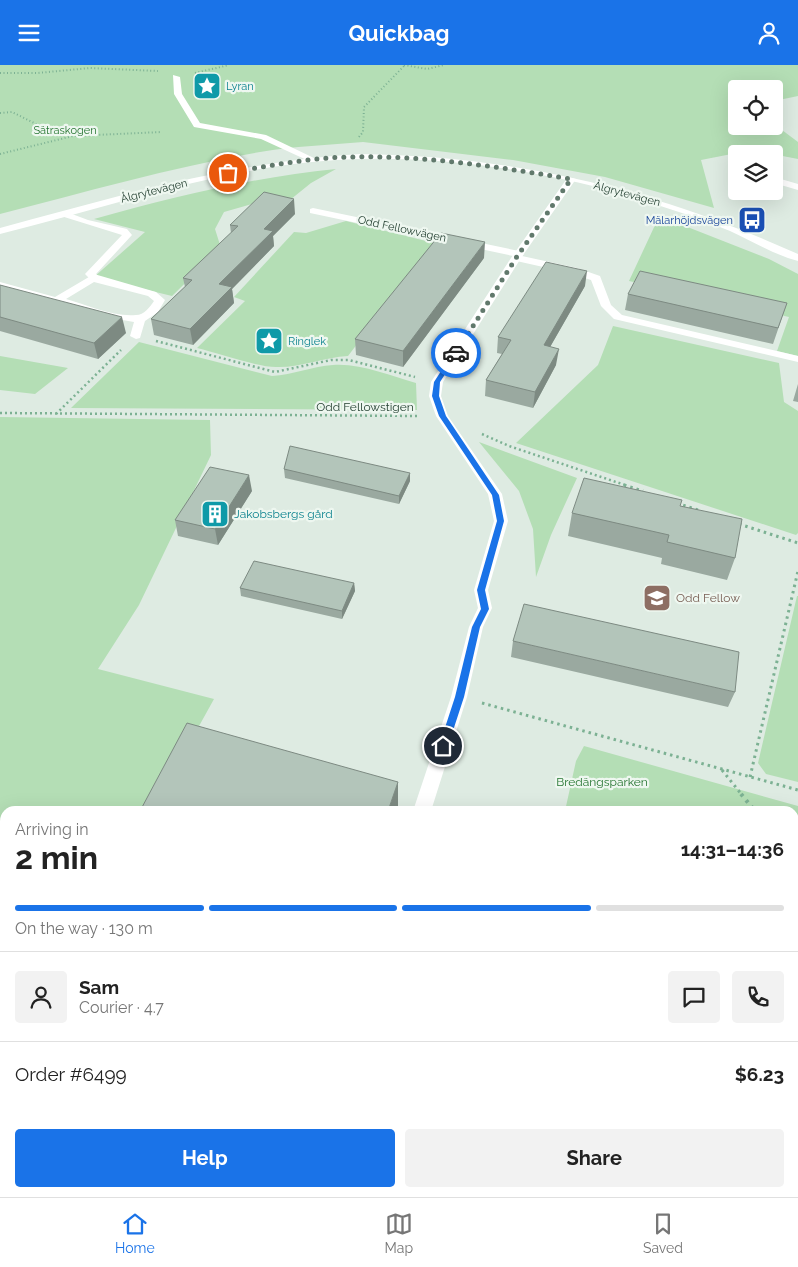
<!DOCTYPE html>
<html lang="en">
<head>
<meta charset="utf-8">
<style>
  body { margin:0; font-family:Raleway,sans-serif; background:#f2f2f2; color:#222; height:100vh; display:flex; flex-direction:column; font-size:19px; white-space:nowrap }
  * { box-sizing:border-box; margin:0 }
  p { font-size:16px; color:#767676 }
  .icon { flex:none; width:28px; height:28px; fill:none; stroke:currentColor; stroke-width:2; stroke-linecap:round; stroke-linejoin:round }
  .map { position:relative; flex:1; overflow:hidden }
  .sheet { position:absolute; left:0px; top:741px; width:799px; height:391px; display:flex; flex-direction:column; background:#fff; border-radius:15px 15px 0 0; box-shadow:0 5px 20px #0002 }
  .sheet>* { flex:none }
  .buttons { position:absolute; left:728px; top:15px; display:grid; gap:10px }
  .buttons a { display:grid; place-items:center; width:55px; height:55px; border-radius:5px; background:#fff; box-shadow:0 5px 20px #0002; font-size:25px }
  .pin { position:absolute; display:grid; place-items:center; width:42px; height:42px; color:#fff; margin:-21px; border:2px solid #fff; border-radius:50%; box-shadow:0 1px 5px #0007 }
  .courier { position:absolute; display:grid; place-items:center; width:50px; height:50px; margin:-25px; border:4px solid #1a73e8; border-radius:50%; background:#fff; color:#222; box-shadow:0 1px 6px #0007 }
  .summary em { font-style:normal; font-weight:700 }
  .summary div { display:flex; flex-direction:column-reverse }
  .summary { display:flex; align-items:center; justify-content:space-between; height:85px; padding:0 15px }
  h1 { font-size:32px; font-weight:700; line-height:38px }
  .bar { display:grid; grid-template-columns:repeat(4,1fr); gap:8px 5px; align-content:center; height:60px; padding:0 15px }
  .bar i { height:6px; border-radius:4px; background:#e0e0e0 }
  .bar .current { background:#1a73e8 }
  .bar p { grid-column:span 4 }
  .line { display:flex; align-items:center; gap:12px; padding:0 15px; border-top:1px solid #e0e0e0 }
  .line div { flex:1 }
  .round { display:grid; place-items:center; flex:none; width:52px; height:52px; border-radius:5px; background:#f2f2f2 }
  .primary-button { display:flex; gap:10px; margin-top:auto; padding:10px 15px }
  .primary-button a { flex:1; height:58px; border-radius:5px; background:#1a73e8; color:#fff; font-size:20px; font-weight:700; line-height:58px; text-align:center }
  .primary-button a+a { background:#f2f2f2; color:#222 }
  header { display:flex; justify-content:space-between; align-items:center; height:65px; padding:0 15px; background:#1a73e8; color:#fff; font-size:22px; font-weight:700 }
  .tabs { display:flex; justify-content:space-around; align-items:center; height:70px; border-top:1px solid #e0e0e0; background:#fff; font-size:14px; color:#767676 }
  .tabs a { display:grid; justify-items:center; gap:2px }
  .tabs .current { color:#1a73e8 }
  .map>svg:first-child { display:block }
</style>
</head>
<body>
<header><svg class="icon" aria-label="menu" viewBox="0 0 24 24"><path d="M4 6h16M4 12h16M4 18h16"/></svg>Quickbag<svg class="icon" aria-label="person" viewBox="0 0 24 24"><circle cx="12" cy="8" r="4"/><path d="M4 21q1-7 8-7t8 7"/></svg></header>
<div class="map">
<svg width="798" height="1132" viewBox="0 0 798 1132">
  <rect width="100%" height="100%" fill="#deebe2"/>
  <path fill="#b4deb5" d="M0,0H798V31L774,36V24H736V61H774V59L798,77V94L752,85L701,95L714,143L605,112L513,95L363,77C329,80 294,81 260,87C172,102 86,127 0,149Z
    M336,104L311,118L285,139H252L224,147L215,164L221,183L172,231L94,212L145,167L94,154C173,132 254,112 336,104Z
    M662,152L769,194L798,209V291L777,286L789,252L629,216L656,158Z
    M346,156L434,178L348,291C324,292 300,303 276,302C257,302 218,288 197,283L245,236L234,232L294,167L306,168Z
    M613,261L779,298L784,337L798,346V468L796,470L516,378L598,300Z
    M139,277L272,311C293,310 313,301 333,300C361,298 390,311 416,318L417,345L71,343Z
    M0,291L68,303L35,329L0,325Z
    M0,352L210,355L211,390L139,540L98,604L214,634L152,746H5V1121L0,1126Z
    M479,377L577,413L551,470L536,512L533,464L519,426Z
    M797,531H798V717L766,709L758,698Z
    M584,681L798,741V1107L794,1132H554L552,1128H794V746H565L576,696Z"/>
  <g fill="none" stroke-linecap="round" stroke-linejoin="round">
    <path stroke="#7cb193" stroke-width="2" stroke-dasharray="1 2.5" stroke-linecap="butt" d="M404,0L427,4L444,0
      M0,8H38L90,3L158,6
      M195,8L229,0
      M0,48L12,47L52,67H69L73,71
      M359,72L363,67L364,42L405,0
      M0,89L73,71L162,67"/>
    <path stroke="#7cb193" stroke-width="2.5" stroke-dasharray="2 3" stroke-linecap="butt" d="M156,276L275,307L331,295H349L415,312
      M0,348L419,351
      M56,349L121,285
      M482,369L509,381L628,421"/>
    <path stroke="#7cb193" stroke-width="3" stroke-dasharray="2.5 4" stroke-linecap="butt" d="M624,420L643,426
      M677,438L698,445
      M739,459L798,478
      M482,638L798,725
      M722,705L742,730
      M750,712L798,506"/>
    <path stroke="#7cb193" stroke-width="4" stroke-dasharray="3 5" stroke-linecap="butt" d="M741,729L755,746
      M794,851L798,861
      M794,1064L798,1061
      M711,1132L715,1128"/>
    <path fill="#fff" fill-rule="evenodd" d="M173,10L180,12L182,29L200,58L266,70L316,94L309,96L261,74L194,62L174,29Z
      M313,143L519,186L524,189L522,191L577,203L600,211L611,240L622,250L798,291V297L614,254L601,241L591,215L570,208L512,195L513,191L310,148V144Z
      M64,146L88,155L127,164L132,170L96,209L99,212L98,214H90L85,209L122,170L61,151L59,149Z"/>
    <path fill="#fff" fill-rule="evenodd" d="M568,112L576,114L521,193L443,317L441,331L448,351L502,429L508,456L488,525L492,543L483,562L467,632L431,746H413L451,632L469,562L478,543L474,525L494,456L488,429L436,351L429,331L431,317L511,193Z
      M774,112L798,119V125L774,118Z
      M94,209L156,227L165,235L158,247L145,256L140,273L136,274L130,271L134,257L111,253L0,223V217L55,232ZM94,217L148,231L154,236C150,242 144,250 136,250C113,252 87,240 66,234Z
      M190,1128H214L212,1132H188Z"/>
    <path fill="#fff" fill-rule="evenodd" d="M360,89C517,91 656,125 798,189V196C775,190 752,176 730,166C688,149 644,135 601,123C502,98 395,86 293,99C194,112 97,145 0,169V163C119,131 237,96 360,89Z"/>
  </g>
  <path fill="#9aa9a0" d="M295,149L273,171L274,181L232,224L234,238L193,280L154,270L151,254L185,222L183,213L231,168L230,160Z
    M484,193L403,302L356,290L355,274Z
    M0,220L126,268L98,294L0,266Z
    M585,221L550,282L556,300L533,343L485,331L486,315L502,289L497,288L498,272Z
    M628,229L787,238L773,279L625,245Z
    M798,319V337L793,336Z
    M284,404L410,416L399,439L285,413Z
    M252,426L218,480L178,471L175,455Z
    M680,441L735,493L727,515L661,499L662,493L568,471L572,448Z
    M354,518L355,526L342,554L241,531L240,523Z
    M513,576L735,627L728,642L511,592Z"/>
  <path fill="#7d8a82" d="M294,134L295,149L273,171L274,181L232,224L234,238L193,280L190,264L219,219L264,164Z
    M485,177L484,193L403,302V286Z
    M587,206L585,221L542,296L544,280Z
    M122,252L126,268L98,294L94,278Z
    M559,284L556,300L533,343L535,327Z
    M410,408V416L399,439V431Z
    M249,410L252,426L218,480L215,464Z
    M354,518L355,526L342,554V546Z
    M398,717V742L396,746H388Z
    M114,1128H135L132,1132H111Z
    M430,1128H447L436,1132H419Z"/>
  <path fill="#b3c5ba" stroke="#7d8a82" d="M264,127L294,134L264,164L273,166L219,219L232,222L190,264L151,254L192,215L183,213L238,161L230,160Z
    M441,168L485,177L403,286L355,274Z
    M546,197L587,206L544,280L559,284L535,327L486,315L511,275L498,272Z
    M640,206L787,238L778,263L628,229Z
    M0,220L122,252L94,278L0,252Z
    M290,381L410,408L399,431L284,404Z
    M210,402L249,410L215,464L175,455Z
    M584,413L682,435L680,441L742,454L735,493L667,477L669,470L572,448Z
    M254,496L354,518L342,546L240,523Z
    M524,539L739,587L735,627L513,576Z
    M187,658L398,717L388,746H140Z
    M5,1118V1128H114L111,1132H0V1123Z
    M239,1128H430L419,1132H240Z"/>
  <path fill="#1a73e8" d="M454,286L459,288L440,317L439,331L446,351L499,430L504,456L485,525L489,544L480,562L464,632L448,681L443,685L439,681L455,632L472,562L481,544L477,525L497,456L492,430L439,351L432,331L434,317Z"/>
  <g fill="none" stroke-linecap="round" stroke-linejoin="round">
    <path stroke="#61796c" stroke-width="5" stroke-dasharray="0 9" d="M228,108C268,101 308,93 349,92C424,90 498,102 571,114L516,193L456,288"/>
  </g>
  <defs>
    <symbol id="sight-square" viewBox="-11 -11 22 22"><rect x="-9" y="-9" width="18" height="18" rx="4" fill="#0f9aa8" stroke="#eef7f0"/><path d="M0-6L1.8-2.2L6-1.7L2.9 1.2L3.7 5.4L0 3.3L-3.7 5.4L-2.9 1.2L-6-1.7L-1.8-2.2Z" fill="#fff"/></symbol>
    <symbol id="bus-square" viewBox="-11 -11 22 22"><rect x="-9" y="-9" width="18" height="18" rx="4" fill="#1a4fb4" stroke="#eef7f0"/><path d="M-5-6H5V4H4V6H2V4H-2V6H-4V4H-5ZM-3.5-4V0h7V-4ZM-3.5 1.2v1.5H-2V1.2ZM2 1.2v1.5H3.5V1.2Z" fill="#fff"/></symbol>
    <symbol id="building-square" viewBox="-11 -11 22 22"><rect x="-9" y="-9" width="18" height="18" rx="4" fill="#0f9aa8" stroke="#eef7f0"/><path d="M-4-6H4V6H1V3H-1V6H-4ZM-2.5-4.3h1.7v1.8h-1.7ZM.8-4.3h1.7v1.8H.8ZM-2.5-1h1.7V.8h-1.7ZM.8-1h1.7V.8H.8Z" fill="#fff"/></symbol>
    <symbol id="school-square" viewBox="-11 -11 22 22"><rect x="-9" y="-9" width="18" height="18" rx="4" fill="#8d6e63" stroke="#eef7f0"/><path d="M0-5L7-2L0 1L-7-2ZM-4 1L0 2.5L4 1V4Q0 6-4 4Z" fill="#fff"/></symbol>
  </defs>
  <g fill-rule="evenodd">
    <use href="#sight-square" x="191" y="5" width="32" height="32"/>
    <use href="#bus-square" x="736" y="139" width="32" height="32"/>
    <use href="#sight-square" x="253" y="260" width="32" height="32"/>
    <use href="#building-square" x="199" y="433" width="32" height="32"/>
    <use href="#school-square" x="641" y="517" width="32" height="32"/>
  </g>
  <g text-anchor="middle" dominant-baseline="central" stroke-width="4.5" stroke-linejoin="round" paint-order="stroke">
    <g font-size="11" fill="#0d838f" stroke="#eef7f0" text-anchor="start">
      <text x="226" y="21">Lyran</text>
      <text x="288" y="276">Ringlek</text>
    </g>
    <g font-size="11" fill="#267531" stroke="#eef7f0">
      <text x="65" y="65">Sätraskogen</text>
    </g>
    <g font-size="11" fill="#1e3b2c" stroke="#eef7f0">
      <text transform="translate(154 126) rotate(-14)">Ålgrytevägen</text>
      <text transform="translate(627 129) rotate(15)">Ålgrytevägen</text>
      <text transform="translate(402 164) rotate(12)">Odd Fellowvägen</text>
    </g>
    <g font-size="11" fill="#164399" stroke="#eef7f0" text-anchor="end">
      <text x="733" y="155">Mälarhöjdsvägen</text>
    </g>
    <g font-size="12" fill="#1e3b2c" stroke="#eef7f0">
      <text x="365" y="342">Odd Fellowstigen</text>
    </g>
    <g font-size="12" fill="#0d838f" stroke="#eef7f0" text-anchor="start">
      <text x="234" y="449">Jakobsbergs gård</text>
    </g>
    <g font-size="12" fill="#785e54" stroke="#eef7f0" text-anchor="start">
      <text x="676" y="533">Odd Fellow</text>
    </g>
    <g font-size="12" fill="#267531" stroke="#eef7f0">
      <text x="602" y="717">Bredängsparken</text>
    </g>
  </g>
</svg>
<div class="buttons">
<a><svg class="icon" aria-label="locate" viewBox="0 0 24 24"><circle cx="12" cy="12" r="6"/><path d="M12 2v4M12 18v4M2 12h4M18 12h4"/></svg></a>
<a><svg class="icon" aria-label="layers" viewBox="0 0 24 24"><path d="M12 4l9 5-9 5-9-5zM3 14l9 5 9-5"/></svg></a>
</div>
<div class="pin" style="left:228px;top:108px;background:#ea580c"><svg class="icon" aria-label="bag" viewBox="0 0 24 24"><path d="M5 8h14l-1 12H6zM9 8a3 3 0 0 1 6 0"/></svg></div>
<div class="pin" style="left:443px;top:681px;background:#1f2937"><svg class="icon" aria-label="home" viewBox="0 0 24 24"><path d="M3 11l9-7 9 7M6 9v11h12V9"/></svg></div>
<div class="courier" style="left:456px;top:288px"><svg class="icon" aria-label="car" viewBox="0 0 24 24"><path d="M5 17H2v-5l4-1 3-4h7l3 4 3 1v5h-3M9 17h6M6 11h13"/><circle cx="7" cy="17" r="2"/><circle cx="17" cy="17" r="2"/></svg></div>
<section class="sheet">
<div class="summary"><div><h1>2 min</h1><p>Arriving in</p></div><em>14:31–14:36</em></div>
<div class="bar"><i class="current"></i><i class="current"></i><i class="current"></i><i></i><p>On the way · 130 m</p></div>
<div class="line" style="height:90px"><a class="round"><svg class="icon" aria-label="person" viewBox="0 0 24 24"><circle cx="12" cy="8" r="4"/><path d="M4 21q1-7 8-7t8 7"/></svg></a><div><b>Sam</b><p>Courier · 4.7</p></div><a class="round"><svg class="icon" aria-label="chat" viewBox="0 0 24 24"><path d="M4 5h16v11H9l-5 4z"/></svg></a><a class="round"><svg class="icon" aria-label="phone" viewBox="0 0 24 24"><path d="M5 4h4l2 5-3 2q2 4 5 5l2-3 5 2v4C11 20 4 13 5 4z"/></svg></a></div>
<div class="line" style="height:65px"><div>Order #6499</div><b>$6.23</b></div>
<div class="primary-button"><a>Help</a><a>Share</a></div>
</section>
</div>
<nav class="tabs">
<a class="current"><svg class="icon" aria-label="home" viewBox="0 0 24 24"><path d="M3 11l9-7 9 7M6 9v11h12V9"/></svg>Home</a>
<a><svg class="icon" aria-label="map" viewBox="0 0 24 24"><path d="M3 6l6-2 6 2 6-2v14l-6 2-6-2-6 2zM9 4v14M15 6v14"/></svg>Map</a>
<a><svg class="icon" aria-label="saved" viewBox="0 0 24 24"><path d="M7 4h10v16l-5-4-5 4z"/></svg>Saved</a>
</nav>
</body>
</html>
